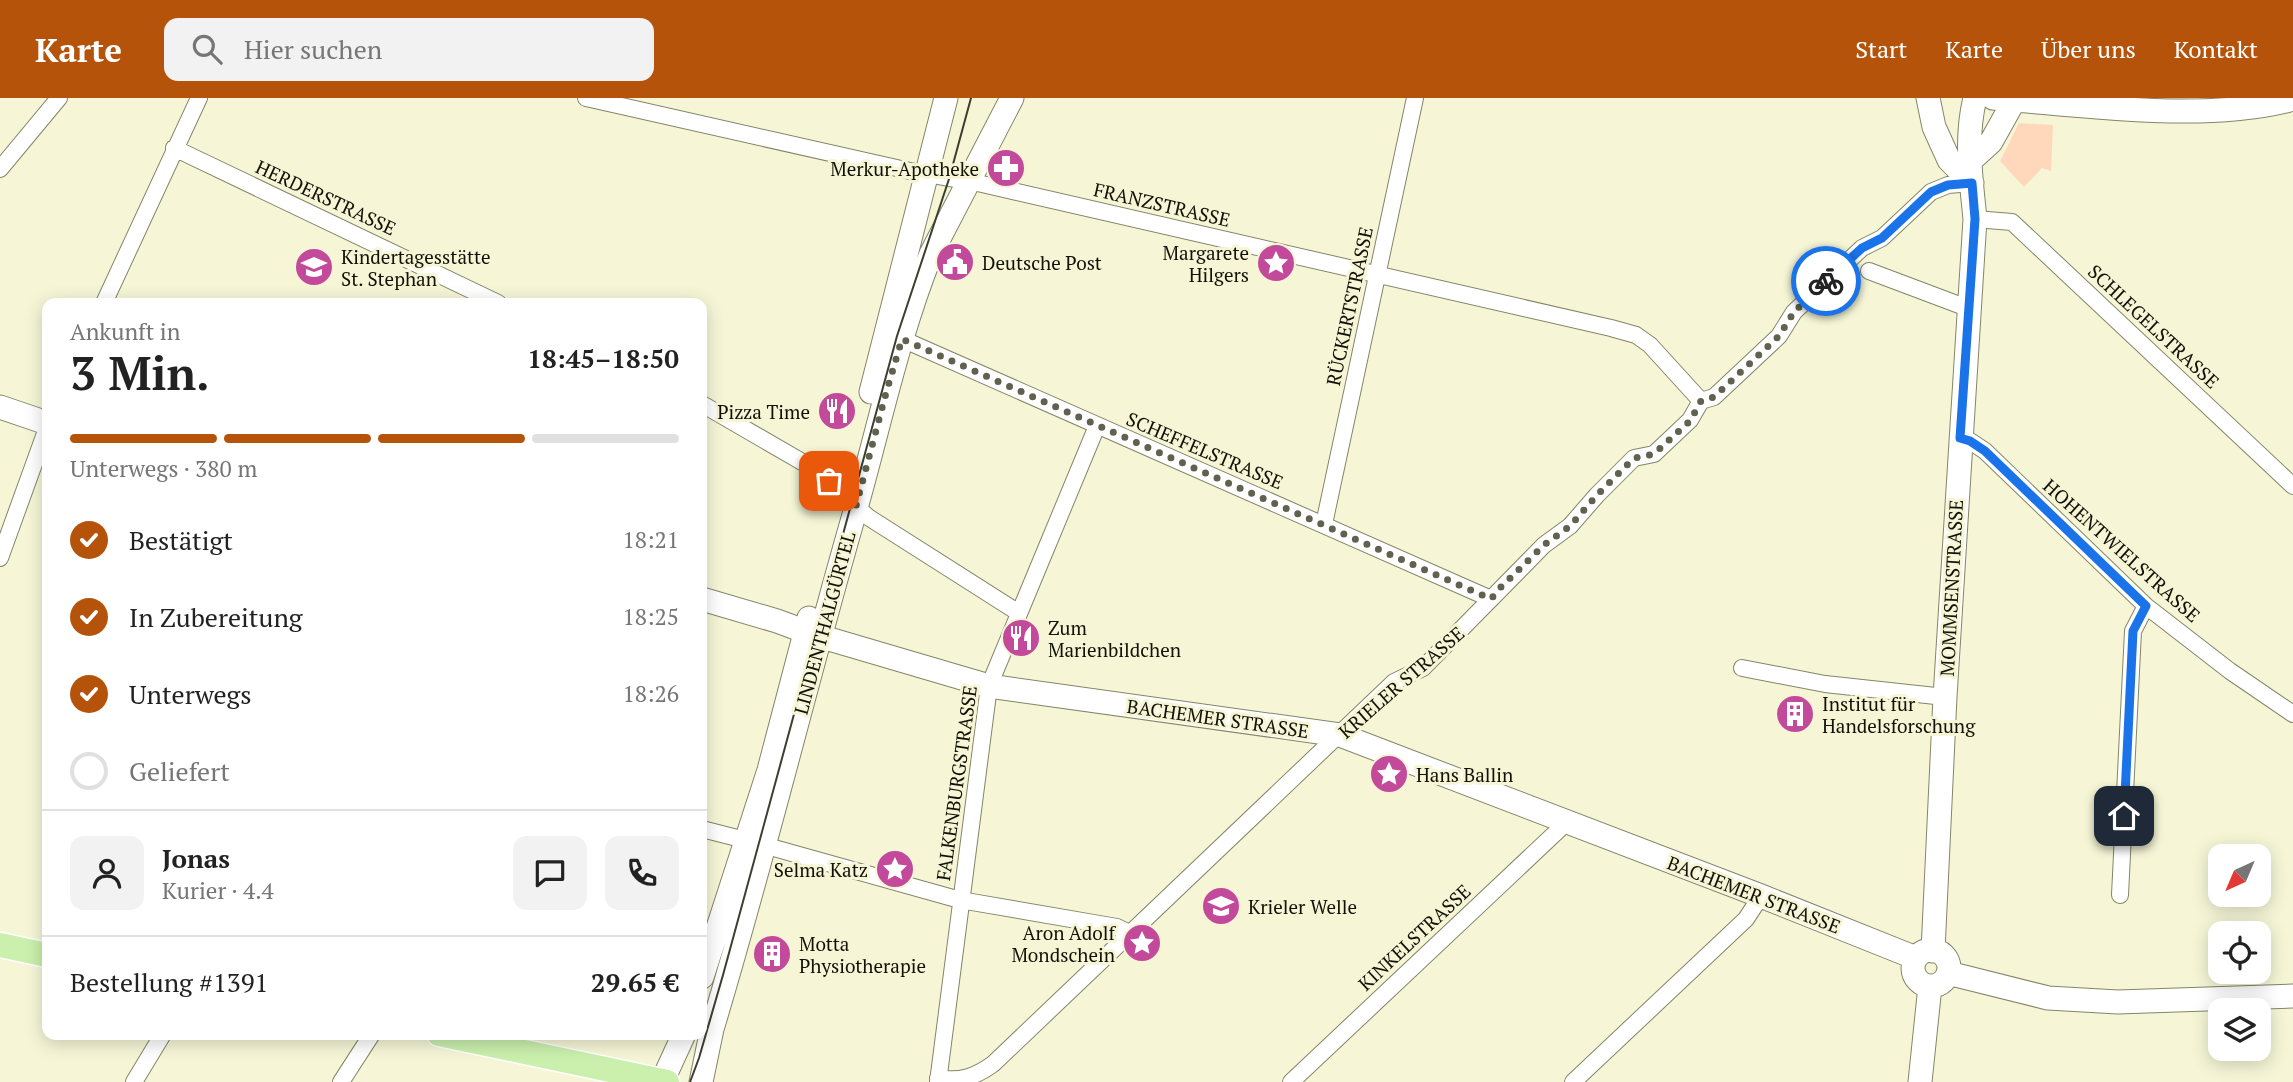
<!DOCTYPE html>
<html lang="de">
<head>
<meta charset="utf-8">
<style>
  body { margin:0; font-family:"PT Serif",serif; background:#f2f2f2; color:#222; height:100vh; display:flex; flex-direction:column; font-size:26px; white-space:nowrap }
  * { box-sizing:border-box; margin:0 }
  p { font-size:23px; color:#767676 }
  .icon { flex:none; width:38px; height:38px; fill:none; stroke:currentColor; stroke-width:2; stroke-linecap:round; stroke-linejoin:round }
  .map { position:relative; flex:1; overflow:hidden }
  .sheet { position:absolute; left:42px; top:200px; width:665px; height:742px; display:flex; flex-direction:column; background:#fff; border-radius:14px; box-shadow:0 4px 18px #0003 }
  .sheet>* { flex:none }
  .needle { width:46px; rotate:224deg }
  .buttons { position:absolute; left:2208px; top:746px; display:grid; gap:14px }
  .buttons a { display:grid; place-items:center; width:63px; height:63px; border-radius:14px; background:#fff; box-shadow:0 4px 18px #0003; font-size:35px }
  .pin { position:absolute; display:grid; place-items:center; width:60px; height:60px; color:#fff; margin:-30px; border-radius:14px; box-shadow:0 4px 10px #0006 }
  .courier { position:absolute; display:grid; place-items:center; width:70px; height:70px; margin:-35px; border:5px solid #1a73e8; border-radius:50%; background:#fff; color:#222; box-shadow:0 2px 9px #0007 }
  .head em { font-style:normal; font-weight:700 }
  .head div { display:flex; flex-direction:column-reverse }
  .head { display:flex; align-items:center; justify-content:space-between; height:119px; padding:0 28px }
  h1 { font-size:46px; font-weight:700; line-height:52px }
  .bar { display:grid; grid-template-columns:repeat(4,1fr); gap:10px 7px; align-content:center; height:84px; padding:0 28px }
  .bar i { height:9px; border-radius:5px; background:#e0e0e0 }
  .bar .on { background:#b45309 }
  .bar p { grid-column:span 4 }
  .line { display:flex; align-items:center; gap:18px; padding:0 28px; border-top:2px solid #e0e0e0 }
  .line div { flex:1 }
  .round { display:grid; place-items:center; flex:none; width:74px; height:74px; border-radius:14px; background:#f2f2f2 }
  ol { padding:0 28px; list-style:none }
  li { display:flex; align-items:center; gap:21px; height:77px }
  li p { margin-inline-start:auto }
  li .icon { padding:7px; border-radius:50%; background:#b45309; color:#fff; stroke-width:4 }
  li:last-child { color:#767676 }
  li i { width:38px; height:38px; border:4px solid #e0e0e0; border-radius:50% }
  header { display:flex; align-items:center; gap:42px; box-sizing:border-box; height:98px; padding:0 35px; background:#b45309; color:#fff }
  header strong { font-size:33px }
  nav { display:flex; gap:38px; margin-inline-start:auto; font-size:24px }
  .search { width:490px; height:63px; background:#f2f2f2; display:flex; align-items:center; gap:18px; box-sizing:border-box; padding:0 24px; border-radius:14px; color:#767676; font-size:26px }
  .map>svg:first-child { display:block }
</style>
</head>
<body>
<header>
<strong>Karte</strong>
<div class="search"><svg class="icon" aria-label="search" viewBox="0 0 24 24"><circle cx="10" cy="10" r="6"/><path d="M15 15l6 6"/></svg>Hier suchen</div>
<nav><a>Start</a><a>Karte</a><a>Über uns</a><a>Kontakt</a></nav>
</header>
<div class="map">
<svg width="2293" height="984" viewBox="0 0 2293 984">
  <rect width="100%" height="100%" fill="#f6f6d7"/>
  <path fill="#ffd7ba" d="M2019,25L2053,27L2051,73L2042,70L2024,89L2000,63Z"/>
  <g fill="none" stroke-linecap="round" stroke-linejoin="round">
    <defs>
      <path id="street" d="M586,0L910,73L982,86L1611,230L1636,237L1650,247L1701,303
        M174,50L498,205
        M0,71L59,0
        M1975,121L2012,124L2293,388
        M1869,173L1970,211
        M104,205L199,0
        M902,241L1491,501
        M702,306L816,372L868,419L1019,515
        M1960,340L1970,343L1985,353L2146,508L2230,573L2293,616
        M1324,426L1415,0
        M0,460L47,330
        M1742,570L1825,586L1945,599
        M702,731L745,742
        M763,747L960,802L1117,829L1129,835
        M2120,797L2133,533L2146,508
        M938,980C960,984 975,979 993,966L1394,584L1423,570L1544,447L1570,428L1597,397L1634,360L1654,356L1690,322L1701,303L1714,299L1779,238L1794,214L1862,150L1882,140L1931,94L1948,87L1972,85
        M134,984L163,936
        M341,984L372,936
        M938,984L989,588L1097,328
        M1291,984L1566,725
        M1573,984L1746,821L1761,798"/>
      <path id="secondary" d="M1928,0L1934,29L1949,62L1972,85
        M1993,0C2083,7 2206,25 2293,1
        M1969,64L1991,44L2015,1
        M871,294L946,0
        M0,309L47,325
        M702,501L777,523L812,536L989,588L1340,637L1761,798L1916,860
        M1913 870a18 18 0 1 1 36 0a18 18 0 1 1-36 0Z
        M1933,853L1945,599L1975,121C1971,80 1965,40 1975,0
        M1948,875L2048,900L2118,904L2293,898
        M702,879L769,672L809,520
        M662,984L684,936
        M701,984L712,931C764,759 806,583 856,410C880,325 898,238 931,156L1012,0
        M1920,984L1930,888"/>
      <path id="primary" d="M0,847L47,857
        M439,936L667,984"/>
    </defs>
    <use href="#street" stroke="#848568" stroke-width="18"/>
    <use href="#secondary" stroke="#848568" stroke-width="25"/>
    <use href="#primary" stroke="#fff" stroke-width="27"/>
    <use href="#street" stroke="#fff" stroke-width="16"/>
    <use href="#secondary" stroke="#fff" stroke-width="23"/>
    <use href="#primary" stroke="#cbf0ad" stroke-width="24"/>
    <path stroke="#3e3e30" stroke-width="2" d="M690,984L699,960L723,877L897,238L949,81L971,0"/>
  </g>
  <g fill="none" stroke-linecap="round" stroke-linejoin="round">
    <path stroke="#616150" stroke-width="7" stroke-dasharray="0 12.6" d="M829,383L856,408L886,295L902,241L1491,501L1500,490L1544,447L1570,428L1597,397L1634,360L1654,356L1690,323L1701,303L1714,299L1779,238L1794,214L1826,183"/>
    <path stroke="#1a73e8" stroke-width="9" d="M1826,183L1862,150L1882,140L1931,94L1948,87L1972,85L1975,121L1960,340L1970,343L1985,353L2146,508L2133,533L2124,718"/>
  </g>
  <defs>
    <symbol id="pharmacy-disc" viewBox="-11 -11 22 22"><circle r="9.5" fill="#c3499b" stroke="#f6f6d7"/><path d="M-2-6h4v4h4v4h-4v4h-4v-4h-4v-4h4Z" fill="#fff"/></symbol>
    <symbol id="civic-disc" viewBox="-11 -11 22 22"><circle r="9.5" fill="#c3499b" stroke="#f6f6d7"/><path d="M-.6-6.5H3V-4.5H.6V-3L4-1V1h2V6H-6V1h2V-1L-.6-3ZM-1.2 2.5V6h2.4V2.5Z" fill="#fff"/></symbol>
    <symbol id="sight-disc" viewBox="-11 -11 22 22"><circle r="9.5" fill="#c3499b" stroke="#f6f6d7"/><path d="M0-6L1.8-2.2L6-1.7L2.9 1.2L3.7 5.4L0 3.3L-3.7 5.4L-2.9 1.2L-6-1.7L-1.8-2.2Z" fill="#fff"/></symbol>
    <symbol id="school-disc" viewBox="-11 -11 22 22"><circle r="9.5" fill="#c3499b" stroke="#f6f6d7"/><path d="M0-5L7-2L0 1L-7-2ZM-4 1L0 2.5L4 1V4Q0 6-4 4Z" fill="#fff"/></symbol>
    <symbol id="restaurant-disc" viewBox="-11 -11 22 22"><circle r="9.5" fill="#c3499b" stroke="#f6f6d7"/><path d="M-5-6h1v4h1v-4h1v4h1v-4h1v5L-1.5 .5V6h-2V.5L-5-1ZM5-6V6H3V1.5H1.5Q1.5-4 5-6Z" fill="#fff"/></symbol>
    <symbol id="building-disc" viewBox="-11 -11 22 22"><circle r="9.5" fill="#c3499b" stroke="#f6f6d7"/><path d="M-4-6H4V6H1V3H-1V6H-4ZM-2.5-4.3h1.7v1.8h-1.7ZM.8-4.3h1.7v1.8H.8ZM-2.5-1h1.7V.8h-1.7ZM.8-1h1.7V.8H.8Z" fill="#fff"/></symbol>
  </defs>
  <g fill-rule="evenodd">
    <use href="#pharmacy-disc" x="984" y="48" width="44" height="44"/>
    <use href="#civic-disc" x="933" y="142" width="44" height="44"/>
    <use href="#sight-disc" x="1254" y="143" width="44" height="44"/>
    <use href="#school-disc" x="292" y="147" width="44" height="44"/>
    <use href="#restaurant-disc" x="815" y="291" width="44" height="44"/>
    <use href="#restaurant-disc" x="999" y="518" width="44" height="44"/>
    <use href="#building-disc" x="1773" y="594" width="44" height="44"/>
    <use href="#sight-disc" x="1367" y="654" width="44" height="44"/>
    <use href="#sight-disc" x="873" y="749" width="44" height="44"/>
    <use href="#school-disc" x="1199" y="786" width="44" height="44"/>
    <use href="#sight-disc" x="1120" y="823" width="44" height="44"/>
    <use href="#building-disc" x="750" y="834" width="44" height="44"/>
  </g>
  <g text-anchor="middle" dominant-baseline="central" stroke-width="6" stroke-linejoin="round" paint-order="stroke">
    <g font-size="19" fill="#111107" stroke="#f6f6d7" text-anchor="start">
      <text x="979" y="70" text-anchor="end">Merkur-Apotheke</text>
      <text x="1249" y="154" text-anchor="end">Margarete<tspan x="1249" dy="22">Hilgers</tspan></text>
      <text x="341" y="158">Kindertagesstätte<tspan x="341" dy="22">St. Stephan</tspan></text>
      <text x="982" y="164">Deutsche Post</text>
      <text x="810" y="313" text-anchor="end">Pizza Time</text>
      <text x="1048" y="529">Zum<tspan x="1048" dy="22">Marienbildchen</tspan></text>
      <text x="1822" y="605">Institut für<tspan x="1822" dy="22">Handelsforschung</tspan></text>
      <text x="1416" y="676">Hans Ballin</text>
      <text x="868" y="771" text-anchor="end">Selma Katz</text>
      <text x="1248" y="808">Krieler Welle</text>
      <text x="1115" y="834" text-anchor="end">Aron Adolf<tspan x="1115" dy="22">Mondschein</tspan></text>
      <text x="799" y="845">Motta<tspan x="799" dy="22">Physiotherapie</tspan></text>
    </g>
    <g font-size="19" fill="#111107" stroke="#f6f6d7">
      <text transform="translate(326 99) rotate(25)">HERDERSTRASSE</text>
      <text transform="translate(1162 106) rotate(13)">FRANZSTRASSE</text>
      <text transform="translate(1349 208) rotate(-78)">RÜCKERTSTRASSE</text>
      <text transform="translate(2154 228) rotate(43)">SCHLEGELSTRASSE</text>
      <text transform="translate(1205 352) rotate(23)">SCHEFFELSTRASSE</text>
      <text transform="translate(2122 452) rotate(42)">HOHENTWIELSTRASSE</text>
      <text transform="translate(1951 490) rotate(-87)">MOMMSENSTRASSE</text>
      <text transform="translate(824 525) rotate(-75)">LINDENTHALGÜRTEL</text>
      <text transform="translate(1401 584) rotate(-41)">KRIELER STRASSE</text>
      <text transform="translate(1218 620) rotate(8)">BACHEMER STRASSE</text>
      <text transform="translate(956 685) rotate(-82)">FALKENBURGSTRASSE</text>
      <text transform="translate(1754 796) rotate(21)">BACHEMER STRASSE</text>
      <text transform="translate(1414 839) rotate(-43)">KINKELSTRASSE</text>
    </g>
  </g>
</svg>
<div class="buttons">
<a><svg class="needle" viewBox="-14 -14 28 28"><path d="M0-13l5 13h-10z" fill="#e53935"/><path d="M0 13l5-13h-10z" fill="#767676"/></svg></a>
<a><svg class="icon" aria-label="locate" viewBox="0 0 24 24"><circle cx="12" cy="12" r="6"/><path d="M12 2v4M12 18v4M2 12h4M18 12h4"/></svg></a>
<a><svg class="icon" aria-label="layers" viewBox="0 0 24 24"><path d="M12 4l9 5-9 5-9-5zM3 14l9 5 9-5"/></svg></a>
</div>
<div class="pin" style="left:829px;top:383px;background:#ea580c"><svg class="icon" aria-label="bag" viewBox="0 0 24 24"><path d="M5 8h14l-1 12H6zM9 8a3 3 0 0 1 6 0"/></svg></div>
<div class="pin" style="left:2124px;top:718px;background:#1f2937"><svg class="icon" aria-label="home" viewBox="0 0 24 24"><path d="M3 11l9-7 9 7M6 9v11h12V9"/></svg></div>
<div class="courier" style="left:1826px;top:183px"><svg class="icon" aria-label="bike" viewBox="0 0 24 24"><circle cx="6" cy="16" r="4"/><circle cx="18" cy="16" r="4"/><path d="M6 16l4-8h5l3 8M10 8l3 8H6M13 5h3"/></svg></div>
<section class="sheet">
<div class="head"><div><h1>3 Min.</h1><p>Ankunft in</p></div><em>18:45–18:50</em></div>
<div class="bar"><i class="on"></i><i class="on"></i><i class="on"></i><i></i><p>Unterwegs · 380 m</p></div>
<ol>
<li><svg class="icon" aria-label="check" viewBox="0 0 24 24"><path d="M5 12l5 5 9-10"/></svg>Bestätigt<p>18:21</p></li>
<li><svg class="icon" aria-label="check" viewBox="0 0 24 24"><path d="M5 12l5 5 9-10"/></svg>In Zubereitung<p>18:25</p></li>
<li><svg class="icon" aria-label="check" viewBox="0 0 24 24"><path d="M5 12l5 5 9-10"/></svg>Unterwegs<p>18:26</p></li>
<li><i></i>Geliefert</li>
</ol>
<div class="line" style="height:126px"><a class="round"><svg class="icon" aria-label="person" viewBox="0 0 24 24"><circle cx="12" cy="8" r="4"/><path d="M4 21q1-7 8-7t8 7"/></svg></a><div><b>Jonas</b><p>Kurier · 4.4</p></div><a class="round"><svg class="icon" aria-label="chat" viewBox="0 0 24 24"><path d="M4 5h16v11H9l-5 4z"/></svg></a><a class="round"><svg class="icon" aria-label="phone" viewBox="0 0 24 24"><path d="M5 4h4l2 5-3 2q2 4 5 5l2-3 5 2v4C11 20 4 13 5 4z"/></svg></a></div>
<div class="line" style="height:91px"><div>Bestellung #1391</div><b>29.65 €</b></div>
</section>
</div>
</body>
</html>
